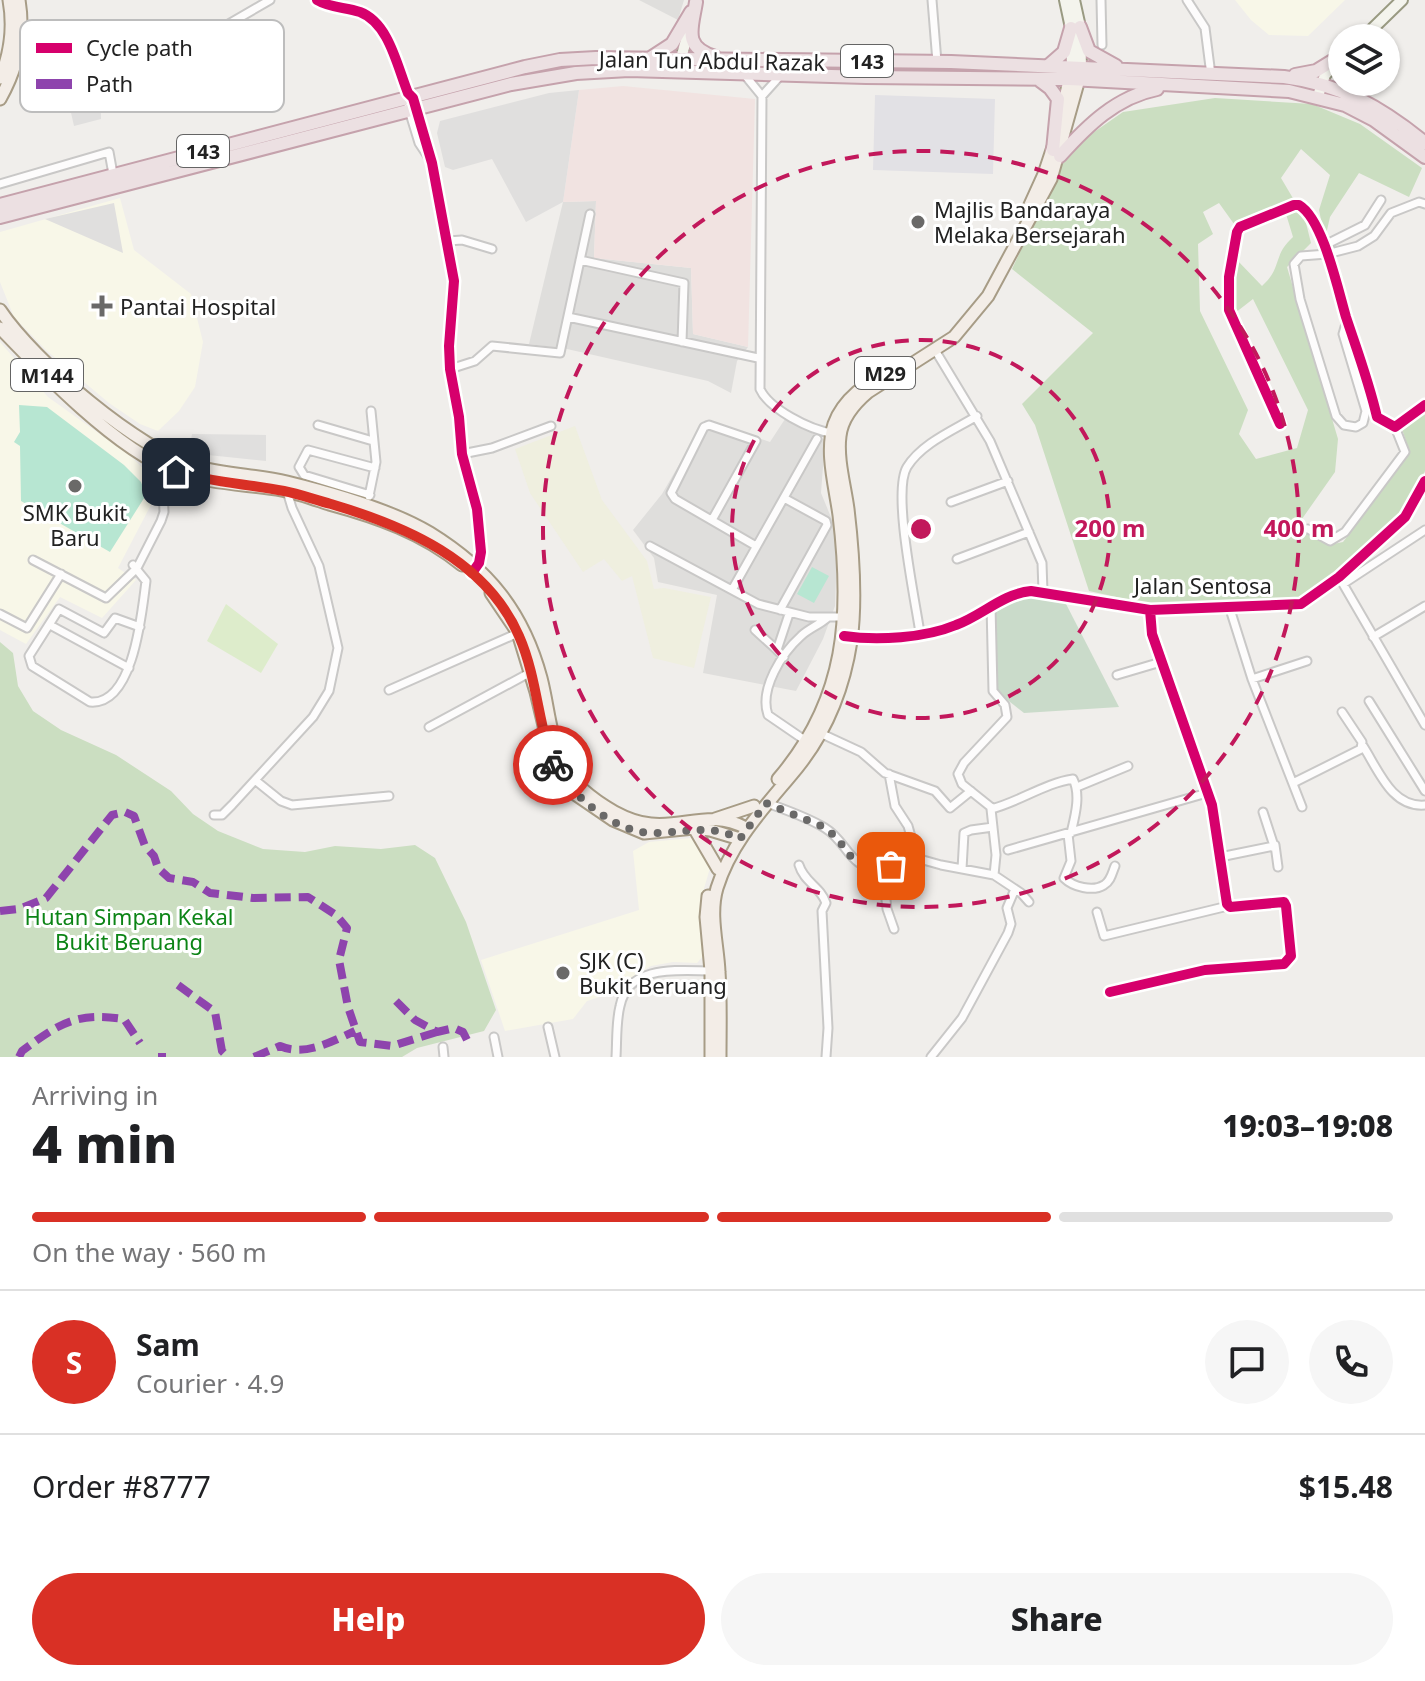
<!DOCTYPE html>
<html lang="en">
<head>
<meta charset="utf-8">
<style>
  body { margin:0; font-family:"Noto Sans",sans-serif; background:#f6f6f6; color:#202124; height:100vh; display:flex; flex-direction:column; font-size:30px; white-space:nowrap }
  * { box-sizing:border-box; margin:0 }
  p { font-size:26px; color:#757577 }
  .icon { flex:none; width:44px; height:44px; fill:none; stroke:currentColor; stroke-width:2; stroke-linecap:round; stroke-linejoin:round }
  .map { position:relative; height:1057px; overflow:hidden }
  .side { display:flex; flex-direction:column; background:#fff; flex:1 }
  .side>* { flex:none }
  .fabs { position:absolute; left:1328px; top:24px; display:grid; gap:16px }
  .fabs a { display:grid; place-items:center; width:72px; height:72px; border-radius:50%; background:#fff; box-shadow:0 2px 6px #0004; font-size:40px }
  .pin { position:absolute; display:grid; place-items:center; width:68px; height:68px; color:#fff; margin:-34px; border-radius:16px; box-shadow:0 4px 12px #0006 }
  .courier { position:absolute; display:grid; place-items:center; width:80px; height:80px; margin:-40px; border:6px solid #d93025; border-radius:50%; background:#fff; color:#222; box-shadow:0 2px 10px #0007 }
  .headline em { font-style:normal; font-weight:800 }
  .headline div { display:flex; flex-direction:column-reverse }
  .headline { display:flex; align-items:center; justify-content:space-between; height:136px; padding:0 32px }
  h1 { font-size:52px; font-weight:800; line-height:60px }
  .bar { display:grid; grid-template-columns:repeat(4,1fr); gap:12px 8px; align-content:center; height:96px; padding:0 32px }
  .bar i { height:10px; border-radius:6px; background:#e0e0e0 }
  .bar .selected { background:#d93025 }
  .bar p { grid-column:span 4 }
  .line { display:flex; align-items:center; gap:20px; padding:0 32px; border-top:2px solid #e0e0e0 }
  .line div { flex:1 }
  .round { display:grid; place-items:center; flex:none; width:84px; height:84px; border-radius:42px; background:#f6f6f6 }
  .cta { display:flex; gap:16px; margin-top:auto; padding:16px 32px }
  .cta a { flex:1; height:92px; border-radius:48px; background:#d93025; color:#fff; font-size:32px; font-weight:800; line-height:92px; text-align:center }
  .cta a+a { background:#f6f6f6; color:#202124 }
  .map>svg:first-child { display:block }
</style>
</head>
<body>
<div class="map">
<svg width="1425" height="1057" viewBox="0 0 1425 1057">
  <rect width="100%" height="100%" fill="#f0eeeb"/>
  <path fill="#dfdedc" d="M639,0H684L678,20Z
    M596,201L594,258L691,268L693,334L748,347L737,361L731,393L708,381L567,349L529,344L563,202Z
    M785,419L825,440L821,493L835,527L837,551L835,606L823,639L796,691L703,673L717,595L658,582L654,558L633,530L662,494L705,420L770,442Z"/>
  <path fill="#f1e3e1" d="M623,86L755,99L748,347L693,334L691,268L594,258L596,201L563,202L579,90Z"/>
  <path fill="#f8f7e8" d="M1235,0H1345L1308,36L1269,35L1251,20Z
    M120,198L134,250L191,294L203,342L195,387L179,411L158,431L140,424L109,403L46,350L14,317L0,282V232Z
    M0,342L48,397L129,455L148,473L154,499L118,568L136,580L102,618L60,597L26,644L0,630Z
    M691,838L710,868L700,902L699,922L704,955L697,963L673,962L651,966L630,979L618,991L587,1001L573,1019L505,1031L481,960L639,910L633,851L649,842Z"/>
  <path fill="#efefdf" d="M575,426L602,500L647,561L654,589L664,588L711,597L694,668L653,658L632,576L622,581L604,559L583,572L530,493L515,449Z"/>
  <path fill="#ddeccb" d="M226,604L278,644L261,673L207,641Z"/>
  <path fill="#cbdec1" d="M1215,98L1312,104L1360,124L1422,168L1409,197L1359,173L1330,217L1325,239L1319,210L1330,175L1301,149L1281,178L1294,200L1234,224L1219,203L1203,212L1213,234L1198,244L1200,311L1248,410L1239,434L1256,459L1297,448L1308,410L1253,299L1235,313L1232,293L1237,260L1262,286C1283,267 1272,256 1293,237L1286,214L1303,211L1311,243L1287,267L1338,439L1335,472L1297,526L1328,545L1343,542L1410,453L1402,429L1425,413V471L1418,490L1402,514L1335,574L1299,599L1162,607L1089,591L1035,425L1022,404L1093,333L1012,269L1066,155L1084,139L1123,112Z
    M0,642L13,653L18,686L33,711L61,730L116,755L171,791L193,814L218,831L263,849L305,852L335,846L381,849L415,845L435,858L466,922L496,1010L484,1031L417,1048L402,1057H0Z"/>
  <path fill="#cadbca" d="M1030,595L1065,602L1119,707L1024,713L996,691L994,608L1012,596Z"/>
  <path fill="#b7e6d2" d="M19,405L47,407L124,465L141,482L146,495L110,552L21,501L20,446L14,442L20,432Z
    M812,567L829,576L814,603L797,594Z"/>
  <path fill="#e0dfde" d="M60,64L100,65L101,119L74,126Z
    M579,90L563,202L526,222L492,159L453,170L445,167L437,133L440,121L549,93Z
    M114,203L123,253L45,219Z
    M192,434L266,435V461L208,455L190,445Z"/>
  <path fill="#e2e1e5" d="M875,95L995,99L993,174L873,170Z"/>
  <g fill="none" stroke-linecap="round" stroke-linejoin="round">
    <defs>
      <path id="street" d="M317,0C330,8 345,7 360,12C389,23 397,66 408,93L413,98L432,163L454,281L449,346L450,369L459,417L462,454L477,509L481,552L479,563L472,573
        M932,0L937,62
        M1101,0L1102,45
        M1187,0L1205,28L1211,75
        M18,58L55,63L169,48L213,33L270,0
        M744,74L762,96L760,389C769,409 810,430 832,433
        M762,96L780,76
        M408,107L419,143L429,158
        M0,184L109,152L113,174
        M448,241L462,240L492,249
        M1325,245L1365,225L1381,200
        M580,260L684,283L682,342
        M568,317L758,358
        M1347,320L1343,334L1366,411L1363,423L1356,427L1344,425L1336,416L1300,299L1294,264L1301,256L1327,254L1358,246L1374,236L1391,213L1419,202L1425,204
        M935,350L990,441L1042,563L1043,592
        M450,369L475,361L492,346L560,353L590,214
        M1280,424L1229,310V277L1237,232L1240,227L1294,205H1299C1323,219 1338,290 1346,317C1357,350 1369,382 1377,417L1395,427L1425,405
        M318,425L373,441
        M462,454L492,448L551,426
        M370,495L304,475L299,467L308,450L375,468
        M369,496L376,462L371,411
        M951,502L1008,481
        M712,520L756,441L709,425L704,427L671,493L675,499L756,546
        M1308,529L1330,541L1345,532L1405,452L1395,427
        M650,546L758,604L809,617H846
        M957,559L1029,532
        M33,560L106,598L137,568L161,521L164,512L162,466
        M133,565L146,581C142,611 134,706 90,702L32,666L29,656L59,609L104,633L115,618L140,627
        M1339,577L1425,725
        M1343,584L1425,530
        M732,590L817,439
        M991,605L993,691L1005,705L1007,717L964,763L958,774L962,784L992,808
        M1229,606L1252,679L1302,807
        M780,610L827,525L826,521L784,498
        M0,614L27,628L61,574
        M50,625L129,668
        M755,630L777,650
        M920,633C915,599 892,492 907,467C922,443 954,430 977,416
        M847,636C879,641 928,637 958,625C983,614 1002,594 1031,591L1150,610L1301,604L1339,577L1405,517L1425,481
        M1373,637L1425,606
        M784,657L777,650L789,614
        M1117,675L1161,662
        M1252,679L1307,661
        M389,690L518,633
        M1369,701L1425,791
        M429,727L531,672
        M820,733L861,752L885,773L935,791L950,808L971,791
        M806,741L768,715C759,689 782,653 801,636C808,629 819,625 827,618
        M1363,746C1379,771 1392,808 1425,805
        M889,774L895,806L908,826L917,858
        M255,780L281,801L292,805L389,796
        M1293,783L1361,749L1362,742L1342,712
        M1077,787L1128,766
        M767,803C786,810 807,817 825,828C848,842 847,867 883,872L909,856L941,865L994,875
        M214,815H222L232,805L313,717L329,691L338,648L319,566L292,508L286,488
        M1068,834L1071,861L1064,878C1073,887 1093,892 1104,885C1111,881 1112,873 1115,866
        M1275,845L1278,867
        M1008,850L1207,793
        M1220,857L1274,846L1263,812
        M799,865C804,882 821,887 826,903L822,911L828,1028L826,1057
        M962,869L964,833L971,830L993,827
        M883,872L887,909L894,929
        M1029,902L1021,893L994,875L996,855L991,809C1019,802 1045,783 1073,779C1081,795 1075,816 1071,833
        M1097,912L1104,936L1228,906
        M1110,992L1205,970L1284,964L1291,956L1286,906L1284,902L1230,907L1227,904L1212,805L1152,634L1150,610
        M548,1027L555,1057
        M494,1037L498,1057
        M443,1047L444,1057
        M616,1057C617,1040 616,1022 620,1006C629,963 681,971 713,971
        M931,1057L962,1018L1008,933L1011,924L1007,908L1015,889"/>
      <path id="secondary" d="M1065,0L1071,28L1072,67
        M1074,0L1080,27L1081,67
        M1363,38L1402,0
        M678,70L690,25
        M1318,96L1325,75L1335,63"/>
      <path id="primary" d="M0,78C11,52 14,28 9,0
        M0,99C17,69 25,35 19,0
        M1061,117L1071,71
        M1029,207L1044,174L1055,141
        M0,310C34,361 139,451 198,467C227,475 258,475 287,482C332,493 390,509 430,533C488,569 523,611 541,678C551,716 550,761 582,789C600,805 627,822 651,824C684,828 712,809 746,828
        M0,328C42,372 117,450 174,471C208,484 247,484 282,490C298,493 314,499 329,504C377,517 423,533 462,565
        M491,593L518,633L536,692L553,764L572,792L613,820L644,833L694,828L710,830L740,839
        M778,779C847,699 851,615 839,515C835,486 825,452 834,424C844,396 871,381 895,366
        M715,819L754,806
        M694,828L718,869
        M708,896L706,917L711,971V1057
        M720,1057C720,1029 721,1000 719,972C718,945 709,915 717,888C732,840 766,806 797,768C826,732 844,687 851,641C857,598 853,551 848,509C845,486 837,459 840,436C842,418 855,403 868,392L954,337L988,296L1051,179L1081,72"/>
      <path id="highway" d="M696,2C692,28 682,47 715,57
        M1080,27L1089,51L1116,66
        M652,57L672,44L691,12
        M1048,66L1064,52L1071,28
        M1295,75L1316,71L1342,55
        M1038,79L1050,88L1058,99L1053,150
        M1060,156C1087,126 1116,97 1157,89
        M0,205L525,67L560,60L596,58L951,62L1284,77C1341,84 1382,108 1425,143
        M0,217L511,84L576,73L629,70L866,77L1070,79L1289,91L1345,105L1374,120L1425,157"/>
    </defs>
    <use href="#street" stroke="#c9c8c7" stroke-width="11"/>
    <use href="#secondary" stroke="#999a82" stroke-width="14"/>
    <use href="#primary" stroke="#a79c86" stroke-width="15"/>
    <use href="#highway" stroke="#c5a2ac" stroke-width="16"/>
    <use href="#street" stroke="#fdfcfc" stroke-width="7"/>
    <use href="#secondary" stroke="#f4f4ed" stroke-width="10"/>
    <use href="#primary" stroke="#f3ede7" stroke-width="11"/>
    <use href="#highway" stroke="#ece0e2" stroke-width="12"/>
    <path stroke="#8e44ad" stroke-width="8" stroke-dasharray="16 8" stroke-linecap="butt" d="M0,911L19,909L46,898L112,815L125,812L134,816L145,846L154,856L158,868L169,878L193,882L210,893L253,898L308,897L336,915L347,928L339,960L348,1007L360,1042L392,1046L437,1032
      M178,985L215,1012L222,1051L228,1057
      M396,1001L415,1020L437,1032L454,1028L463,1032L468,1042
      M19,1057L22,1051C60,1023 76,1012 124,1019L140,1043
      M162,1057V1053
      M254,1057L280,1046C304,1057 333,1041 355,1031"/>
    <defs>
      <path id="cycleway" d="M317,0C330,8 345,7 360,12C389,23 397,66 408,93L413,98L432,163L454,281L449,346L450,369L459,417L462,454L477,509L481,552L479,563L472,573
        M1280,424L1229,310V277L1237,232L1240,227L1294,205H1299C1323,219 1338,290 1346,317C1357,350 1369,382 1377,417L1395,427L1425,405
        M844,636C877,641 925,638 956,625C983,615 1002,594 1031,591L1150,610L1301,604L1339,577L1405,517L1425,481
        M1110,992L1205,970L1284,964L1291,956L1286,906L1284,902L1230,907L1227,904L1212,805L1152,634L1150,610"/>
    </defs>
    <use href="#cycleway" stroke="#fff" stroke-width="15"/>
    <use href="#cycleway" stroke="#d6006c" stroke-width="10"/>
  </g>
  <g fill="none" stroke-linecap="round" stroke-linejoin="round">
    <path stroke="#6a6968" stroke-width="8" stroke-dasharray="0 14.4" d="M553,765C572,795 616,834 654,833C686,833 709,823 740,839L766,803L824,827L836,837L852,858L879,872L891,866"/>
    <path stroke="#d93025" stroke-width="10" d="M176,472C211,482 248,484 284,491C300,494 315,500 331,504C405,526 486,560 519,636C537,677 538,723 553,765"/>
  </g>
  <g fill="none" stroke="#c2185b" stroke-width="4" stroke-dasharray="14 10">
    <circle cx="921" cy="529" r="189"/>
    <circle cx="921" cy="529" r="378"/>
  </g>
  <g fill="#6a6968" stroke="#fff" stroke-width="3">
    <circle cx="918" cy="222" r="8"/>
    <path d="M98 294h8v8h8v8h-8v8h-8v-8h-8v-8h8z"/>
    <circle cx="75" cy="486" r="8"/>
    <circle cx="563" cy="973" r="8"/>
  </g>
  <g text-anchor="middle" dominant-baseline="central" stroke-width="6" stroke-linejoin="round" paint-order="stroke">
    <g fill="#fff" stroke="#646464" stroke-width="2">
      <rect x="841" y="45" width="52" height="32" rx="6"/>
      <rect x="177" y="135" width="52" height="32" rx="6"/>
      <rect x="855" y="357" width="60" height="32" rx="6"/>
      <rect x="11" y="359" width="72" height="32" rx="6"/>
    </g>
    <g font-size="20" font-weight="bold" fill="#222">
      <text x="867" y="61">143</text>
      <text x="203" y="151">143</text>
      <text x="885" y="373">M29</text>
      <text x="47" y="375">M144</text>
    </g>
    <g font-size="22" fill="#222" stroke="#fff">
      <text transform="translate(712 60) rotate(1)">Jalan Tun Abdul Razak</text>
      <text x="1203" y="585">Jalan Sentosa</text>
    </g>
    <g font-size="22" fill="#222" stroke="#fff" text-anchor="start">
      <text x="934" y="209">Majlis Bandaraya<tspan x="934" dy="25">Melaka Bersejarah</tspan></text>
      <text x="120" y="306">Pantai Hospital</text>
      <text x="75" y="512" text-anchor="middle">SMK Bukit<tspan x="75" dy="25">Baru</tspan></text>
      <text x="579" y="960">SJK (C)<tspan x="579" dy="25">Bukit Beruang</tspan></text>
    </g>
    <g font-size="22" fill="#0c8416" stroke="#fff">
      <text x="129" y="916">Hutan Simpan Kekal<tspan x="129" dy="25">Bukit Beruang</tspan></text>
    </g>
  </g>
  <rect x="20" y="20" width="264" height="92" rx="12" fill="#fff" stroke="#bdbdbd" stroke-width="2"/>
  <rect x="36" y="43" width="36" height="10" fill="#d6006c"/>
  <rect x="36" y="79" width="36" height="10" fill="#8e44ad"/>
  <g font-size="22" fill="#222">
    <text x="86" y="56">Cycle path</text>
    <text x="86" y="92">Path</text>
  </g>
  <circle cx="921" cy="529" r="12" fill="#c2185b" stroke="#fff" stroke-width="4"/>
  <g font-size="24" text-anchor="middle" font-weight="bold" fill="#c2185b" stroke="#fff" stroke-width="6" stroke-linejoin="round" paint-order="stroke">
    <text x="1110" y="537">200 m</text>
    <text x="1299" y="537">400 m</text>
  </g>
</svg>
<div class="fabs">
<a><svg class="icon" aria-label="layers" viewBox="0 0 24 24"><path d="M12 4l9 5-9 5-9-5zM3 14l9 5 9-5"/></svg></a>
</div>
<div class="pin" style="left:891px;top:866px;background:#ea580c"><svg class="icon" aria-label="bag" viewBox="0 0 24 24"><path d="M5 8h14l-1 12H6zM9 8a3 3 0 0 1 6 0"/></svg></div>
<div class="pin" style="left:176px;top:472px;background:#1f2937"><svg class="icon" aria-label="home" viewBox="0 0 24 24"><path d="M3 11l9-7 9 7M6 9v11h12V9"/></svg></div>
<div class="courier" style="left:553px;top:765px"><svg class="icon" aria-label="bike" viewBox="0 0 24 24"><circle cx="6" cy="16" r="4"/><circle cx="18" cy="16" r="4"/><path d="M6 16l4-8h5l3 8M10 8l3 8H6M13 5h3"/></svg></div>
</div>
<section class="side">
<div class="headline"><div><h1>4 min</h1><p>Arriving in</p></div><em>19:03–19:08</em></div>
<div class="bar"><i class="selected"></i><i class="selected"></i><i class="selected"></i><i></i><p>On the way · 560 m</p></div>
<div class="line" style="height:144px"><b class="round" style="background:#d93025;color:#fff">S</b><div><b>Sam</b><p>Courier · 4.9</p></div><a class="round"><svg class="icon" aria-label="chat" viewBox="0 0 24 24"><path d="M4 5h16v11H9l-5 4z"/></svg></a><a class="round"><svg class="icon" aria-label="phone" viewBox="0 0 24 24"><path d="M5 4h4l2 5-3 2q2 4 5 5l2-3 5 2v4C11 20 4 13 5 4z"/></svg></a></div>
<div class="line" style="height:104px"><div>Order #8777</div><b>$15.48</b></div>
<div class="cta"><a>Help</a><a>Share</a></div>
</section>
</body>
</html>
